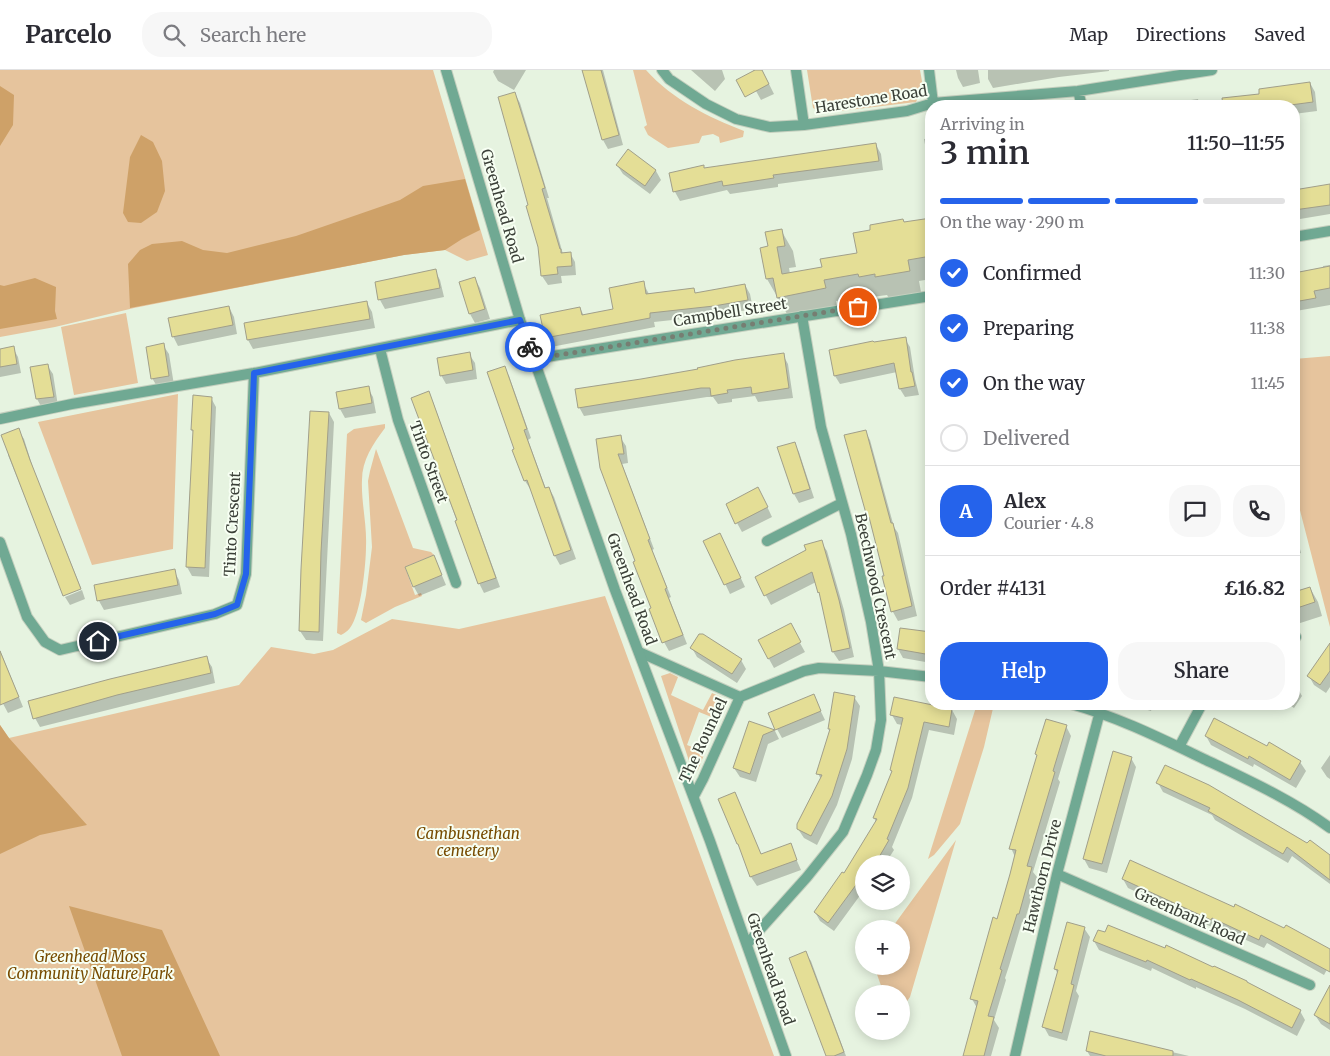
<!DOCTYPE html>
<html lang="en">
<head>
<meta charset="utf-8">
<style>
  body { margin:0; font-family:Merriweather,serif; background:#f7f7f7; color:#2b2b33; height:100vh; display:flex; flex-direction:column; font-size:19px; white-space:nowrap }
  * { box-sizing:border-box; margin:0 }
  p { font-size:16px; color:#7c7c81 }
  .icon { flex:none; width:28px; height:28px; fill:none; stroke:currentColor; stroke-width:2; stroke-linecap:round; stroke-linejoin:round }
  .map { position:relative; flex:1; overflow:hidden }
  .sheet { position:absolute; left:925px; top:30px; width:375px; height:610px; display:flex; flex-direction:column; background:#fff; border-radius:20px; box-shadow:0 2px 12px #0003 }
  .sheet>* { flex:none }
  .buttons { position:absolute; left:855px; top:785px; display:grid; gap:10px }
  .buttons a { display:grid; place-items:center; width:55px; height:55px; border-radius:50%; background:#fff; box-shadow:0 2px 12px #0003; font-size:25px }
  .pin { position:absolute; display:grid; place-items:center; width:42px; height:42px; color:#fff; margin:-21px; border:2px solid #fff; border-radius:50%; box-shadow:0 1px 5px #0007 }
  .courier { position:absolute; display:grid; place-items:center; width:50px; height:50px; margin:-25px; border:4px solid #2563eb; border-radius:50%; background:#fff; color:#222; box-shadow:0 1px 6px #0007 }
  .headline em { font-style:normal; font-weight:600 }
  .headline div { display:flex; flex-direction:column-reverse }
  .headline { display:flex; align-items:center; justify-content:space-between; height:85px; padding:0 15px }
  h1 { font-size:32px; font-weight:600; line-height:38px }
  .bar { display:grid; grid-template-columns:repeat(4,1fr); gap:8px 5px; align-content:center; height:60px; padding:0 15px }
  .bar i { height:6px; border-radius:4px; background:#e1e1e2 }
  .bar .active { background:#2563eb }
  .bar p { grid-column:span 4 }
  .line { display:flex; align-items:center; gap:12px; padding:0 15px; border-top:1px solid #e1e1e2 }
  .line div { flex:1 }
  .round { display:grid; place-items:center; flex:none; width:52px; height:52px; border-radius:20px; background:#f7f7f7 }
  ol { padding:0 15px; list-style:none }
  li { display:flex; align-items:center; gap:15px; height:55px }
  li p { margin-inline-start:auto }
  li .icon { padding:5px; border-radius:50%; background:#2563eb; color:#fff; stroke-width:4 }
  li:last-child { color:#7c7c81 }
  li i { width:28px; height:28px; border:2px solid #e1e1e2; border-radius:50% }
  .action { display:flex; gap:10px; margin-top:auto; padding:10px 15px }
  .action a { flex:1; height:58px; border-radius:20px; background:#2563eb; color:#fff; font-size:20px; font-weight:600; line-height:58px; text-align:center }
  .action a+a { background:#f7f7f7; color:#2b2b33 }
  header { display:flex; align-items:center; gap:30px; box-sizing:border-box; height:70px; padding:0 25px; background:#fff; border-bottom:1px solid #e1e1e2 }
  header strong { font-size:24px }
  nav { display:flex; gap:28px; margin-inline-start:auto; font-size:18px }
  .search { width:350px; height:45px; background:#f7f7f7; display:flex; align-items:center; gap:12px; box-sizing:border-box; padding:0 18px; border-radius:20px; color:#7c7c81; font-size:19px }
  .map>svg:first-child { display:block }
</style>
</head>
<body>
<header>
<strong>Parcelo</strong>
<div class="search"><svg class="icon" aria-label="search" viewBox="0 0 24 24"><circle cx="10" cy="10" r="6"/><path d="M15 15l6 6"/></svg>Search here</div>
<nav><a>Map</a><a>Directions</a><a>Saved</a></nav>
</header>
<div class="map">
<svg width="1330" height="986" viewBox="0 0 1330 986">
  <rect width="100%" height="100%" fill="#e6f3e0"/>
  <path fill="#e6c49d" d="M0,0H433L488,185L467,191L445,180L404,185L134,238L55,257L0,267Z
    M633,0H646C673,30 708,47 744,61L743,67L720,73L719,67L713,64L702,66L699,73L668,78L648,65L644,57L647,55Z
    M807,0H920L923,17L916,32L823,43L813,38Z
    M126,243L138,313L74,325L61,257Z
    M1330,286V557L1294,417V289Z
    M178,324L173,479L92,495L38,352Z
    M385,354V358C373,374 362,390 362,410C361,432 367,454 366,476C366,495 361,544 350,558C347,562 344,563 341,565L337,563L347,364L354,359Z
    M376,379L413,478L431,482L434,485L405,497L415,525L421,523L422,526L395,537L366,553L361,550L366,525L372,477L368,411L370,401Z
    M605,526L774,986H0V655L9,668L239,615L271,577L314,584L333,580L392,549L459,559Z
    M670,603L678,607L671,625L703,640L712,623L721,627L725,633L719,650L699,642L687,675L705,682L698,700L693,703L661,606Z
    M977,634H994L984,677L960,754L934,785L928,789Z
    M956,770L910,927L901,940V924H884L874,896H901V859H891Z"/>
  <path fill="#cea168" d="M0,16L14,25L13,55L0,76Z
    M141,65L153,72L162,91L165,121L157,142L141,153L128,152L123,143L130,87Z
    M465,109L480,160L462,169L445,180L404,185L130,238L128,194L140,180L152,174L182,171L203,180L227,183L296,166L400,130L423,116Z
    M35,208L56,217L55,241L57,249L0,259V215L4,216Z
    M0,655L9,668L87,755L40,765L0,784Z
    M69,836L162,860L220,986H122Z"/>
  <path fill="#0003" d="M494,0H526L514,20L498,11L493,2Z
    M582,0H603L623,75L608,79L603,70Z
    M691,0H722L725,9L715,21Z
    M753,0H762L774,24L761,30L756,21Z
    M956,0H978L980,13L963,17L958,8Z
    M988,0H1109V1L1059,7L993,18L988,9Z
    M1310,13L1315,22L1317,41L1294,44V36H1149L1198,29L1199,33L1261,25Z
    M515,24L520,33L549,128H547L563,184L570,183L575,192L576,205L561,206L562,213L548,215L542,206L540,177L530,136Z
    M931,68V92L927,86L924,69Z
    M876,75L881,84L883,100L778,114V117L730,124L727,120L680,131L675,122L670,104L703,96L705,99Z
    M617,95L656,101L661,110L650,124L623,104Z
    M1330,115V144L1294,150V121Z
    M931,149V209L919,211L921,222L889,228L887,225L872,227L870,225L836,231L837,239L790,249L767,209L769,177L781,160L793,181L796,197L789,198L790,204L823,198L858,184L904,154Z
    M1330,195V235L1296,241L1294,238V196L1299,203L1323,199V196Z
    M435,201L440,210L444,227L385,239L380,230L376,212Z
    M475,209L480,218L490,249L475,253L470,244L460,213Z
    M643,213L649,224L693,219L696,224L745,215L750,224L753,239L719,245L654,252L655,257L551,277L546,268L542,246L580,238L584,246L615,240Z
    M367,233L372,242L375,258L253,279L248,270L245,254Z
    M229,237L234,247L237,264L178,276L173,266Z
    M905,269L910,277L915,309L919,325L905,327L900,319L897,302L840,314L835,306L873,273Z
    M163,275L169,284L174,315L158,318L152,308Z
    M13,278L18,287L21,303L0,307V280Z
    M469,284L475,293L477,309L446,314L441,305Z
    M783,285L788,294L793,328L758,332L755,326L732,329V332L718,334L713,327H707L584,346L579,337Z
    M47,295L53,304L58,336L42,338L37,329L32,298Z
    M504,297L509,306L531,368L528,370L546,419L549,418L554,427L576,489L560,495L555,486L531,420L525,411L514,381L516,380Z
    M368,318L373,327L376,343L345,348L340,339L337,323Z
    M428,323L433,332L500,517L484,523L479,513L413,329Z
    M211,328L216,337L209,507L192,506L187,497L194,364L192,360Z
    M329,343L334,352L323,571L306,570L300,561Z
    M18,360L24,369L34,401L81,518L64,525L8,385Z
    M865,361L870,370L894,457L898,463L917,546L898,551L893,542L884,507H886L872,453L868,447Z
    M620,367L626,376L628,393L622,394L654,479L652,480L671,527L669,528L687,574L669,581L664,572L637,492L601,398Z
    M794,373L799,382L814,428L799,433L794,424L779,378Z
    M763,428L772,447L742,462L737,453Z
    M1294,456L1301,483L1294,485Z
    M705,471L725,474L745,517L730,524Z
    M821,472L827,481L844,540L854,587L839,591L833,582L821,526L816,512L771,535L756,507Z
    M438,496L446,515L419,526L414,517Z
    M174,501L179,510L182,524L104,540L99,531Z
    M1310,518L1318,532L1322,546L1294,555V523Z
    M82,520L85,529L70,535L65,527Z
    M901,559L931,564V593L903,588L898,579Z
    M795,564L805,582L774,598L769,589Z
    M692,578L741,590L746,599L737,613L697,587Z
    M1330,579V617L1326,623L1314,615L1309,606Z
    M0,580L23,637L8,643L0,628Z
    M206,588L212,597L215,613L40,657L35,648Z
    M1294,614L1297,617L1302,626L1294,638L1288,634H1294Z
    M813,625L825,650L782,668L777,659Z
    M854,627L860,636L852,689L837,735L817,775L804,768L798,759L821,710L818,703L831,661L829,658Z
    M1132,634H1153L1151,641L1134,636Z
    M952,640L957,649L954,665L929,660L912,728L892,777L894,780L885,794H864V820L834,861L820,851L815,842L844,804L876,752L874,748L892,702L891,700L902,655L897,654L892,645Z
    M750,653L775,661L779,669L768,674L756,712L740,707L734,698Z
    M1066,656L1071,666L1058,709L1060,712L1033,802L1037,807L1034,819L1024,853L1022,852L1009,896L1005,908L1006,910L994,950L999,958L991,986H964L977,938L972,929L998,850L1015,787L1011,778Z
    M1206,666L1267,678L1300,692L1306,701L1296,718L1254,694L1253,697L1211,675Z
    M1330,685V709L1327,707L1321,698Z
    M1131,688L1136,697L1107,803L1089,798L1084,789Z
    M1158,713L1330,786V814L1292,786L1288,793L1215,750L1212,745L1163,722Z
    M735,723L761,785L790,775L801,800L757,816L751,807L742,781Z
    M1123,809L1330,884V894L1324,905L1267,873L1264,878L1217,857L1216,859L1128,818Z
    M1084,858L1090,867L1076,921L1079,926L1067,971L1049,966L1044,957L1058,904L1055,899Z
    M1106,864L1300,941L1305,950L1297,966L1245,939L1196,917V919L1152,898L1151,901L1099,880L1094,871Z
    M805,882L811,891L846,986H828Z
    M1330,918V960L1321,954L1315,945Z
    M1091,963L1189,986H1090L1087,981Z"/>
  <path fill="#e4de96" stroke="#a19f8a" d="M582,0H601L619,65L602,70Z
    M755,0H762L769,14L745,27L736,10Z
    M1310,12L1313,32L1283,36H1223L1222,28L1259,24V19Z
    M515,22L545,118L542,119L560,179H561V183L571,182L572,196L557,197L558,204L541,206L538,177L526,136L528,135L498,27Z
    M876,73L879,91L773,105L774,108L723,116L722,111L673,122L669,103L704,95V98Z
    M628,79L656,100L645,116L616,95Z
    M1330,114V135L1294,140V120Z
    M931,148V186L908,190L910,201L875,207V204L859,207L858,204L824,210L826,218L777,228L773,208L766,209L760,178L768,176L765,162L782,159L785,176L777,177L782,204L822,197L820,189L857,183L853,163L870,160V155L903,149L904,152Z
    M1330,196V218L1314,221L1316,228L1294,232V203Z
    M436,199L440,218L378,230L375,212Z
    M475,207L485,239L469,244L459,212Z
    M644,211L646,224L694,218L695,223L745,214L748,230L714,236L650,243V248L545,268L540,245L580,237L582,245L613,239L609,218Z
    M367,231L370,249L247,270L244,253Z
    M229,236L233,255L172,267L168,248Z
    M906,267L911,302H912L915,316L899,319L894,293L834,306L829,280L873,271L874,272Z
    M164,273L169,306L151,309L146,277Z
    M14,276L17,294L0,297V279Z
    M470,282L473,300L440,306L437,288Z
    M784,283L789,318L752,324L751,317L727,320L728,323L711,326L710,318H701L578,338L575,319L641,309L698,299L697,298L735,290Z
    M48,294L54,327L36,329L30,297Z
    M505,296L527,359L524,360L545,418L549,417L571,480L554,486L527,410L524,411L512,380L514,379L487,302Z
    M369,316L372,333L339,339L336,322Z
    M429,321L496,508L478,514L455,451L457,450L411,328Z
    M193,325L212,327L205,498L186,497L193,360H191Z
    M310,341L329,342L321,482L319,562L299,561L301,499Z
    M19,358L30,390L81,519L63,526L1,365Z
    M866,360L891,453H893L912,536L891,542L882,506H884L869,447H867L844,365Z
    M621,365L624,384H618L650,469L648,470L667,518L665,519L683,565L662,573L649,539L651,538L633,492L635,491L600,398L596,369Z
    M795,372L810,419L793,424L777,377Z
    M758,417L768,437L735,454L726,434Z
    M720,463L741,508L724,515L703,471Z
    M822,470L839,530L850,578L832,582L819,522L818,523L812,502L764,526L755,507L806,480L804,475Z
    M434,485L442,505L413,517L405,497Z
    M175,499L178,515L97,531L94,515Z
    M1310,517L1315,532L1294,539V522Z
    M791,553L801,572L768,589L758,570Z
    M900,558L931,562V585L897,579Z
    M699,564H703L742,589L732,604L690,578Z
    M1330,573V601L1320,615L1307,606Z
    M0,581L19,627L0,635Z
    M207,586L211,603L117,625L33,649L28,631L110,609Z
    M834,622L855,626L847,679L832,726L811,766L797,759V754L822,705L816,704L830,659H828Z
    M814,624L821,641L775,660L768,643Z
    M894,627L952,639L949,657L924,652L908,718L887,769L889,770L875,794H864V804L828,853L814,842L842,802L844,803L877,749L873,748L892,701L890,700L903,648L890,645Z
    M1214,648L1267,676L1269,672L1301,691L1290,710L1249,686L1248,689L1205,666Z
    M1046,649L1067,655L1053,701L1055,702L1027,796L1032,797L1019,844H1017L1004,886L1000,899L1002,900L988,946L994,947L984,986H963L978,931L970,929L993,847L997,849L1010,804L1016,780L1009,779L1037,685L1035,684Z
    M749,651L775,660L763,665L750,704L733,698Z
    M1113,681L1132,687L1102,794L1083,789Z
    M1165,695L1209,715L1307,773L1310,770L1330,785V810L1287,777L1283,784L1208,741L1210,738L1156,713Z
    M735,722L761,784L791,773L797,790L750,807L738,774H737L718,729Z
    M1130,790L1234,837L1235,834L1284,858L1286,855L1330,879V902L1261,865L1259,870L1212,848L1211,850L1122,809Z
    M1067,852L1085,857L1071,914L1074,915L1062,963L1042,957L1058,900L1054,899Z
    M1108,855L1165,878L1166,875L1213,897L1214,896L1247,911V912L1301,940L1292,958L1238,930L1191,909L1190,910L1147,890L1146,892L1093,871L1098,860L1105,862Z
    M806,881L844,982L834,986H826L789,888Z
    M1330,915V954L1314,945Z
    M1090,961L1173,981V986H1106L1086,981Z"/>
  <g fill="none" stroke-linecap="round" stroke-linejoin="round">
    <defs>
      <path id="minor" d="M662,0L669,9L706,34L736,49L770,57L804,55L907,41L933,33L1078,21L1212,0
        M796,0L804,55
        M929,0L933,33
        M1078,21L1082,36
        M380,279L398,350L456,513
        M0,349L72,334L254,303L520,250
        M767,471L842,433
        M0,472L27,547L45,572L60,580L215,544L237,535L246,504L254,303
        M1294,567H1296
        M639,582L740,627L703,709L694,726
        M740,627L804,601L819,598L879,601L931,607
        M1071,634C1118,647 1162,669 1206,690C1248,710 1292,730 1330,758
        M1179,677L1202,634
        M1057,804L1310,915
        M747,874L807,807L843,762L867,705L876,680L881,650L879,601L871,552L851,464L821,357L802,246
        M1015,986L1057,804L1102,634"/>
      <path id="tertiary" d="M446,0L520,250L615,520L710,771L786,986
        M1294,167L1330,161
        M534,289L931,226"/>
    </defs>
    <use href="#minor" stroke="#c4cfbe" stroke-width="12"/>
    <use href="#tertiary" stroke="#c4cfbe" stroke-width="12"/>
    <use href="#minor" stroke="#70a993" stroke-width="10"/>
    <use href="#tertiary" stroke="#70a993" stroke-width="10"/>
  </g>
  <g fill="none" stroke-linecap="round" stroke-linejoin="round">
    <path stroke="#767e72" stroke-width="5" stroke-dasharray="0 9" d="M530,277L534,289L858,237"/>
    <path stroke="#2563eb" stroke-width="6" d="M98,571L215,544L237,535L246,504L254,303L520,250L530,277"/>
  </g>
  <g text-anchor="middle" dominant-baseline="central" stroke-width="4" stroke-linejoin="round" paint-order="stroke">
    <g font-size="15" fill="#3a3f37" stroke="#f7fff3">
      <text transform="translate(871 29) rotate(-9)">Harestone Road</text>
      <text transform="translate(502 136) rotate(74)">Greenhead Road</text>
      <text transform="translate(730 242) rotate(-9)">Campbell Street</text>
      <text transform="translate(429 392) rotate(70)">Tinto Street</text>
      <text transform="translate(232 454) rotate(-87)">Tinto Crescent</text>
      <text transform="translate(876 516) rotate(78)">Beechwood Crescent</text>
      <text transform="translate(632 519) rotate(70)">Greenhead Road</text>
      <text transform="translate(703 670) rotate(-65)">The Roundel</text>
      <text transform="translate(1042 806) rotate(-76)">Hawthorn Drive</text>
      <text transform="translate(1190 846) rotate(24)">Greenbank Road</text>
      <text transform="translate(771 899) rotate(71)">Greenhead Road</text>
    </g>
    <g font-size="15" font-style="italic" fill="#774b00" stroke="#f7fff3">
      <text x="468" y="763">Cambusnethan<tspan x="468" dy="17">cemetery</tspan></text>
      <text x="90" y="886">Greenhead Moss<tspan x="90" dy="17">Community Nature Park</tspan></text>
    </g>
  </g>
</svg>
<div class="buttons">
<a><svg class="icon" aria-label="layers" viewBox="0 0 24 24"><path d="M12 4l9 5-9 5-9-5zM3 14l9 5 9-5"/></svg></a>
<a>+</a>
<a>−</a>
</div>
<div class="pin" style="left:858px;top:237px;background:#ea580c"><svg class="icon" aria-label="bag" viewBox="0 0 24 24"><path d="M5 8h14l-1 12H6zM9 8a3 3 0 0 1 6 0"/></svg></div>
<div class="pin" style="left:98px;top:571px;background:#1f2937"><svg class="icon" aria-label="home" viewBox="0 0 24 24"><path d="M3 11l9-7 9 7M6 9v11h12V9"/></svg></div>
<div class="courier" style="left:530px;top:277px"><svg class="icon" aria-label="bike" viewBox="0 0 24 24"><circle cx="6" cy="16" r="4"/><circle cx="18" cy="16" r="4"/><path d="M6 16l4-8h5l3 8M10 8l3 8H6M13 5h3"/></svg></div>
<section class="sheet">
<div class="headline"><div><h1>3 min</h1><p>Arriving in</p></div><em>11:50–11:55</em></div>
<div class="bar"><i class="active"></i><i class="active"></i><i class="active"></i><i></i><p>On the way · 290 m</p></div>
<ol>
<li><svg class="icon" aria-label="check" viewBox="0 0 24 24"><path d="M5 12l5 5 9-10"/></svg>Confirmed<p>11:30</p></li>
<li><svg class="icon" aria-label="check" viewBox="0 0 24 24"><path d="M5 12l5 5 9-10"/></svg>Preparing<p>11:38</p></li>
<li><svg class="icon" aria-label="check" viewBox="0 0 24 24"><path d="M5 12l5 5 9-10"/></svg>On the way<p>11:45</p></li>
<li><i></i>Delivered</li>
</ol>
<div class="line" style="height:90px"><b class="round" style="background:#2563eb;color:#fff">A</b><div><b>Alex</b><p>Courier · 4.8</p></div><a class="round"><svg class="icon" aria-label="chat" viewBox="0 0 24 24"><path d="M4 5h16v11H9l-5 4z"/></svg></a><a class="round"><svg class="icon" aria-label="phone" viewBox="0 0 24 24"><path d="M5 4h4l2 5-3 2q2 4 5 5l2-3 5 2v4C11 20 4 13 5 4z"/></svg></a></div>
<div class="line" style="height:65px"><div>Order #4131</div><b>£16.82</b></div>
<div class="action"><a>Help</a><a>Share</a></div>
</section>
</div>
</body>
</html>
